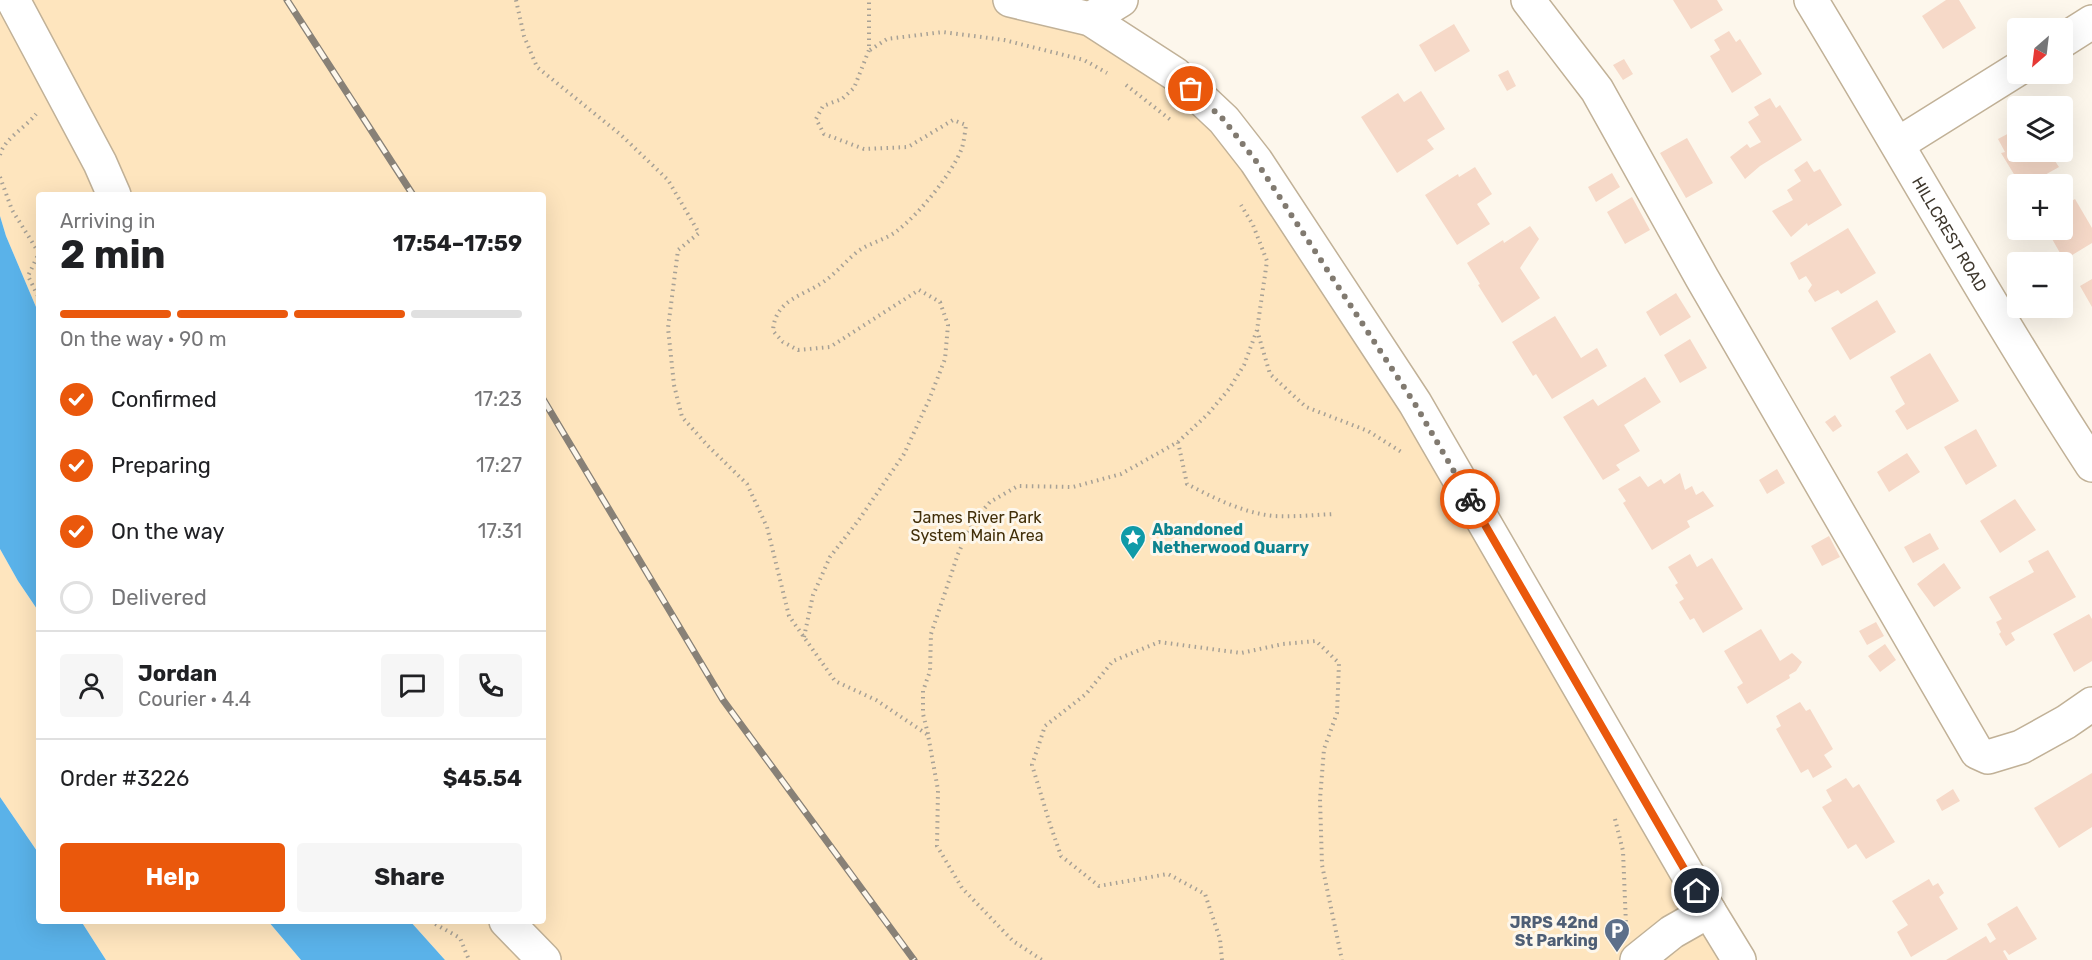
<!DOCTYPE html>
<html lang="en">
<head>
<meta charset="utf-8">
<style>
  body { margin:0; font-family:Rubik,sans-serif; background:#f6f6f6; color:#202124; height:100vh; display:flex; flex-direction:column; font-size:22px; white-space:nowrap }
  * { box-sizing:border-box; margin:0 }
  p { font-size:20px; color:#757577 }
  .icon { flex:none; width:33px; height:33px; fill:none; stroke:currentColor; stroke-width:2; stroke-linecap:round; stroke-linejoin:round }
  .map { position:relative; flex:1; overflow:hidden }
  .panel { position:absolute; left:36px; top:192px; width:510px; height:732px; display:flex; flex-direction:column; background:#fff; border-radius:6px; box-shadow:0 6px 24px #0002 }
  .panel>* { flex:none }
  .needle { width:39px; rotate:208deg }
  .controls { position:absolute; left:2007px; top:18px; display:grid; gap:12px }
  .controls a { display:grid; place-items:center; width:66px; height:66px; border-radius:6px; background:#fff; box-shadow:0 6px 24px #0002; font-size:30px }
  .pin { position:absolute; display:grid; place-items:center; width:51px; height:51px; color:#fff; margin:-26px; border:3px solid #fff; border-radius:50%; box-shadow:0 2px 6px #0007 }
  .courier { position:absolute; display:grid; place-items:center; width:60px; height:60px; margin:-30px; border:4px solid #ea580c; border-radius:50%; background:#fff; color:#222; box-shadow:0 2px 8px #0007 }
  .headline em { font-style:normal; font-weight:700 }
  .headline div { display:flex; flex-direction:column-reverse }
  .headline { display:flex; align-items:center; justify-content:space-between; height:102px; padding:0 24px }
  h1 { font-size:39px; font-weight:700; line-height:45px }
  .bar { display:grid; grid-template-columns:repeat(4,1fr); gap:9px 6px; align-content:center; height:72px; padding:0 24px }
  .bar i { height:8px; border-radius:4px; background:#e0e0e0 }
  .bar .current { background:#ea580c }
  .bar p { grid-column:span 4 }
  .line { display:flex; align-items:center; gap:15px; padding:0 24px; border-top:2px solid #e0e0e0 }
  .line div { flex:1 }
  .round { display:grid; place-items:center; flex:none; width:63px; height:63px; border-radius:6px; background:#f6f6f6 }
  ol { padding:0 24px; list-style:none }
  li { display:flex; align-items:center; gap:18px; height:66px }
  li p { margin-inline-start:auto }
  li .icon { padding:6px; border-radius:50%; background:#ea580c; color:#fff; stroke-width:4 }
  li:last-child { color:#757577 }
  li i { width:33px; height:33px; border:3px solid #e0e0e0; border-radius:50% }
  .button { display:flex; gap:12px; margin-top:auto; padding:12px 24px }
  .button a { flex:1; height:69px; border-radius:6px; background:#ea580c; color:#fff; font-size:24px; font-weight:700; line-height:69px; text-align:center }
  .button a+a { background:#f6f6f6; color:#202124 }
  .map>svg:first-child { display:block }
</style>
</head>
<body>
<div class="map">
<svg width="2092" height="960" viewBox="0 0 2092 960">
  <rect width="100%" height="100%" fill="#fdf7ec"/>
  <path fill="#fee5be" d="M0,0H1010L1090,19L1224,120L1739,960H445L410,921H543V195H39V314L6,236L0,216Z
    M0,549L18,581L39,612V854L0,797Z
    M81,921H268L301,960H106Z"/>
  <path fill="#5ab2e9" d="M0,216L6,236L39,314V612L18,581L0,549Z
    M0,797L39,854V921H81L106,960H0Z
    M268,921H410L445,960H301Z"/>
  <path fill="#f6d9c8" d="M1673,0H1717L1723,10L1691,29Z
    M1946,0H1959L1976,28L1943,49L1922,16Z
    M1454,24L1470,51L1435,72L1419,45Z
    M1729,31L1736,42L1740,39L1762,74L1732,93L1710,56L1720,50L1714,40Z
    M1624,59L1633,74L1623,80L1613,65Z
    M1508,70L1516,86L1507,91L1498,75Z
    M1421,91L1445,129L1427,140L1434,149L1397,173L1361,117L1398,93L1404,102Z
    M1770,98L1776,108L1780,105L1802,140L1760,166L1745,179L1730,157L1747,144L1750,148L1761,142L1748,122L1759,115L1754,107Z
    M2013,131L2018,139V152H2049L2059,167L2029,184H2020L2001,153L2005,152L1998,139Z
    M1687,138L1713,183L1686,198L1660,153Z
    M1807,161L1814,172L1820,169L1842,205L1808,226L1807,223L1791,237L1772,211L1793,200L1787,190L1801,181L1794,170Z
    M1475,167L1492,194L1477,204L1490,224L1457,245L1425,195L1458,174L1459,177Z
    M1612,173L1620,187L1596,202L1588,187Z
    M1632,197L1650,230L1625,244L1607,212Z
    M2075,199L2092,228V243L2064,260L2047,230H2062V202L2065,205Z
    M1530,226L1539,239L1520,268L1540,298L1502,323L1478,285L1480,284L1467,263L1503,240L1504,243Z
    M1848,228L1876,273L1841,294L1838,290L1815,302L1808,291L1812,285L1806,276L1799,280L1790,263Z
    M2092,279V307L2080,286Z
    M1676,293L1691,317L1660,336L1646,312Z
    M1877,300L1896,332L1850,360L1831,328Z
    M1555,316L1581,358L1597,348L1607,366L1552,399L1536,374L1533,376L1512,342Z
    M1690,339L1707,368L1680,383L1664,355Z
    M1930,353L1959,401L1907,430L1895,411L1905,404L1890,377Z
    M1645,377L1661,402L1624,425L1640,451L1616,465L1620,470L1603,480L1563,417L1593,399L1598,406Z
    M1835,415L1842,426L1833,432L1825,422Z
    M1976,429L1997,466L1966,485L1944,447Z
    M1907,453L1920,472L1889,492L1877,472Z
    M1777,469L1785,483L1767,494L1759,480Z
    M1680,473L1685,490L1692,486L1696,495L1703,491L1714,506L1687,521L1690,527L1652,550L1623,503L1626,501L1618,489L1640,476L1648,487L1661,479L1664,484Z
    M2015,499L2036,530L2000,553L1980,521Z
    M1930,533L1939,549L1913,563L1904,547Z
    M1829,536L1840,557L1822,566L1811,546Z
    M2048,550L2076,597L2011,633L2015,640L2006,646L1999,634L2001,632L1996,622L2002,619L1989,597L2034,572L2028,561Z
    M1690,554L1697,567L1712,558L1743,609L1703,633L1694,618L1690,620L1679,602L1684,599L1675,585L1678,583L1668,567Z
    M1944,563L1961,588L1934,607L1917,584Z
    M2089,614L2092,619V661L2074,672L2053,634Z
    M1876,622L1884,636L1867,645L1859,631Z
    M1761,629L1780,661L1792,653L1802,662L1796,671L1789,675L1790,678L1747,704L1737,687L1743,683L1724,651Z
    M1885,644L1896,660L1880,672L1868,656Z
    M1800,702L1806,711L1810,709L1833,749L1824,755L1832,767L1813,778L1808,769L1801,773L1776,729L1781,726L1776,716Z
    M2092,773V827L2059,848L2034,808Z
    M1846,778L1853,788L1859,784L1895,842L1866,859L1856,844L1848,849L1822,807L1832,801L1826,790Z
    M1953,789L1960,801L1942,811L1936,800Z
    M1929,879L1933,886L1938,883L1944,893L1939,897L1958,929L1911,957L1897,932L1908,925L1892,901Z
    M2017,906L2037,939L2009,955L2005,950L2003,951L2008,960H1946L1986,936L1990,943L1996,939L1987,924Z"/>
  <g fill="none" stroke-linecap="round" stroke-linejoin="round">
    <defs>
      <g id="minor">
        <path d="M13,0L100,163L114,195"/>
        <path d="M1010,0L1090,19L1175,74L1224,120L1256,161L1415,403L1709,911L1739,960"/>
        <path d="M1528,0L1597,90L1702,278L1977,752L1988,757L2021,747L2066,722L2092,704"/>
        <path id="s1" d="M1811,0C1905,155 1993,313 2092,465"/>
        <path d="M1090,19L1121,0"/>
        <path d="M2062,41L2092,22"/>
        <path d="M1898,144L2018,69"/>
        <path d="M506,921L544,960"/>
        <path d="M1637,960L1672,932L1709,911"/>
      </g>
    </defs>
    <use href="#minor" stroke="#c1b197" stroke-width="36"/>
    <path stroke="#a7a196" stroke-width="4" stroke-dasharray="1.5 4.5" stroke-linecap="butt" d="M516,0L524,36L537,67L621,135L668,180L699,233L678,250L668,328L674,385L682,417L708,446L747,484L767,527L789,616L835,681L876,700L928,735L938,790L937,846L962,888L1013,941L1042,960
      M870,50L887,39L943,32L1004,40L1084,60L1107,73
      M1126,85L1172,121
      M0,155C4,139 25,128 36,114
      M0,177L12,210L39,253L28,276L39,298
      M1257,330L1270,374L1306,407L1368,431L1403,453
      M1178,442L1187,484C1214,498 1243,513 1274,516C1294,517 1314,515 1334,514
      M804,637L813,595L830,557L858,521L904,454L929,400L945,359L948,325L940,302L919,290L830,347L798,350L783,342L773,331C775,298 805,296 826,280C837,272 846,261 857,252C869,243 885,240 897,231C919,214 952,174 962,148C964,141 965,132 966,125L953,120L908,147L864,149L824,134L816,119L823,106L842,99L854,88L869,50V0
      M928,734L923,714V691L930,671L931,634L958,554L972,523L990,502L1018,486L1073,487L1121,474L1178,442L1208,414L1229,389L1244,365L1257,330L1267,261L1253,225L1241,205
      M1615,819L1623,851L1626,925
      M430,921L460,938L469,960
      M1222,960L1220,939L1205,894L1168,874L1099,886L1061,856L1050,824L1032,765L1045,726L1086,694L1113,661L1159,642L1241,653L1283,644L1316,641L1339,663L1337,713L1324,749L1320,799L1322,865L1342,960"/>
    <use href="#minor" stroke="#fff" stroke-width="33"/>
    <defs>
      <path id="rail" d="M287,0L413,195
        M543,399L723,700L914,960"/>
    </defs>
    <use href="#rail" stroke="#888177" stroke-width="7"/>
    <use href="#rail" stroke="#fdf7ec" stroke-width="4.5" stroke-dasharray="14" stroke-linecap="butt"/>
  </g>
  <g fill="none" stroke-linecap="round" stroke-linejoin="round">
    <path stroke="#817a70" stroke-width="6" stroke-dasharray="0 10.8" d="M1191,89L1224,120L1256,161L1415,404L1470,499"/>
    <path stroke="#ea580c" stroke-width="8" d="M1470,499L1697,891"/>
  </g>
  <defs>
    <symbol id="sight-pin" viewBox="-11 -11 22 30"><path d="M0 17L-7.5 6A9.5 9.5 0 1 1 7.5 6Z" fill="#0f9aa8" stroke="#fdf7ec"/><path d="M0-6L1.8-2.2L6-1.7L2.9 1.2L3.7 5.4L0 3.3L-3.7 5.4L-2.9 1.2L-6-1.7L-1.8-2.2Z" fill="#fff"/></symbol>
    <symbol id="parking-pin" viewBox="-11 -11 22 30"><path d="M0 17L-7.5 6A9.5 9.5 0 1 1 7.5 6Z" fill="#5c6f8a" stroke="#fdf7ec"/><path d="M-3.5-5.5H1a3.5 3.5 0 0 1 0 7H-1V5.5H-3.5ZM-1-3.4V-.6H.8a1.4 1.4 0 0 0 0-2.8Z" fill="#fff"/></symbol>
  </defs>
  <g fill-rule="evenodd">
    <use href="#sight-pin" x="1118" y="523" width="30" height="40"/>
    <use href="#parking-pin" x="1602" y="916" width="30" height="40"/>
  </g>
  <g text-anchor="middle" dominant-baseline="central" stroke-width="6" stroke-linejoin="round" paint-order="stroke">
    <g font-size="16" fill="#3e372d" stroke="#fdf7ec">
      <text stroke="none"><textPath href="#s1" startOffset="272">HILLCREST ROAD</textPath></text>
    </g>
    <g font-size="16" fill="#412e08" stroke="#fdf7ec">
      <text x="977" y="517">James River Park<tspan x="977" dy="18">System Main Area</tspan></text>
    </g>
    <g font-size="16" font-weight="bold" fill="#0d838f" stroke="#fdf7ec" text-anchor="start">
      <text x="1152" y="529">Abandoned<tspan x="1152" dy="18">Netherwood Quarry</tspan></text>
    </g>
    <g font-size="16" font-weight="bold" fill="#4e5e75" stroke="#fdf7ec" text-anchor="end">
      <text x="1598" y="922">JRPS 42nd<tspan x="1598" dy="18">St Parking</tspan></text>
    </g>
  </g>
</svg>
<div class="controls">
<a><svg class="needle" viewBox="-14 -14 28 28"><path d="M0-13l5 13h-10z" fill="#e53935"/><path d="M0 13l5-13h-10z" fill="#757577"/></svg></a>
<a><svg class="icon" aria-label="layers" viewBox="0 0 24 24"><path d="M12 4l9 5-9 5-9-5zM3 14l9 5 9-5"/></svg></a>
<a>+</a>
<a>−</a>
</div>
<div class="pin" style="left:1191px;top:89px;background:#ea580c"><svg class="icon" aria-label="bag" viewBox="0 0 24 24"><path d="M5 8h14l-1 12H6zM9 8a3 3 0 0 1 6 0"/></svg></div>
<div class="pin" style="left:1697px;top:891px;background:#1f2937"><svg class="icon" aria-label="home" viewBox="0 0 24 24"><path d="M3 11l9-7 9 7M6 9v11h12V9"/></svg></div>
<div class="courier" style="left:1470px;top:499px"><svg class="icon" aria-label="bike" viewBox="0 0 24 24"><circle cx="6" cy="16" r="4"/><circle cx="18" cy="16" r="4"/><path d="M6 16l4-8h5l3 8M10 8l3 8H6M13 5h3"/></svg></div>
<section class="panel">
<div class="headline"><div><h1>2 min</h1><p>Arriving in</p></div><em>17:54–17:59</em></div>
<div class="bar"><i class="current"></i><i class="current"></i><i class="current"></i><i></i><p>On the way · 90 m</p></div>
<ol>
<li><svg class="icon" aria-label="check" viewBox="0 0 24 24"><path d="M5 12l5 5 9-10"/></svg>Confirmed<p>17:23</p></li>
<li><svg class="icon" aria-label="check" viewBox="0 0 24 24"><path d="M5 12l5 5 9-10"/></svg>Preparing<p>17:27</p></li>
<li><svg class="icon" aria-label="check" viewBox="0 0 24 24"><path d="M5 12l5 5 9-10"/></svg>On the way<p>17:31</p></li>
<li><i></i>Delivered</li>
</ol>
<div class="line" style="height:108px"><a class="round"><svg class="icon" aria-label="person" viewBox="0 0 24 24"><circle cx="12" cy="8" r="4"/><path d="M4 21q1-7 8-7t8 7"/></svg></a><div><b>Jordan</b><p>Courier · 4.4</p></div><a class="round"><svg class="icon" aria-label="chat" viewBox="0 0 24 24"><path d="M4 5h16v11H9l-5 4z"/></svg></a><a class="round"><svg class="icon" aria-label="phone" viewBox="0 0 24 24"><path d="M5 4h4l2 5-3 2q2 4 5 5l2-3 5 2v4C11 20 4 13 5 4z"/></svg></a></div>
<div class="line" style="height:78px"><div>Order #3226</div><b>$45.54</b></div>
<div class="button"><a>Help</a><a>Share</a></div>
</section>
</div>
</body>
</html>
